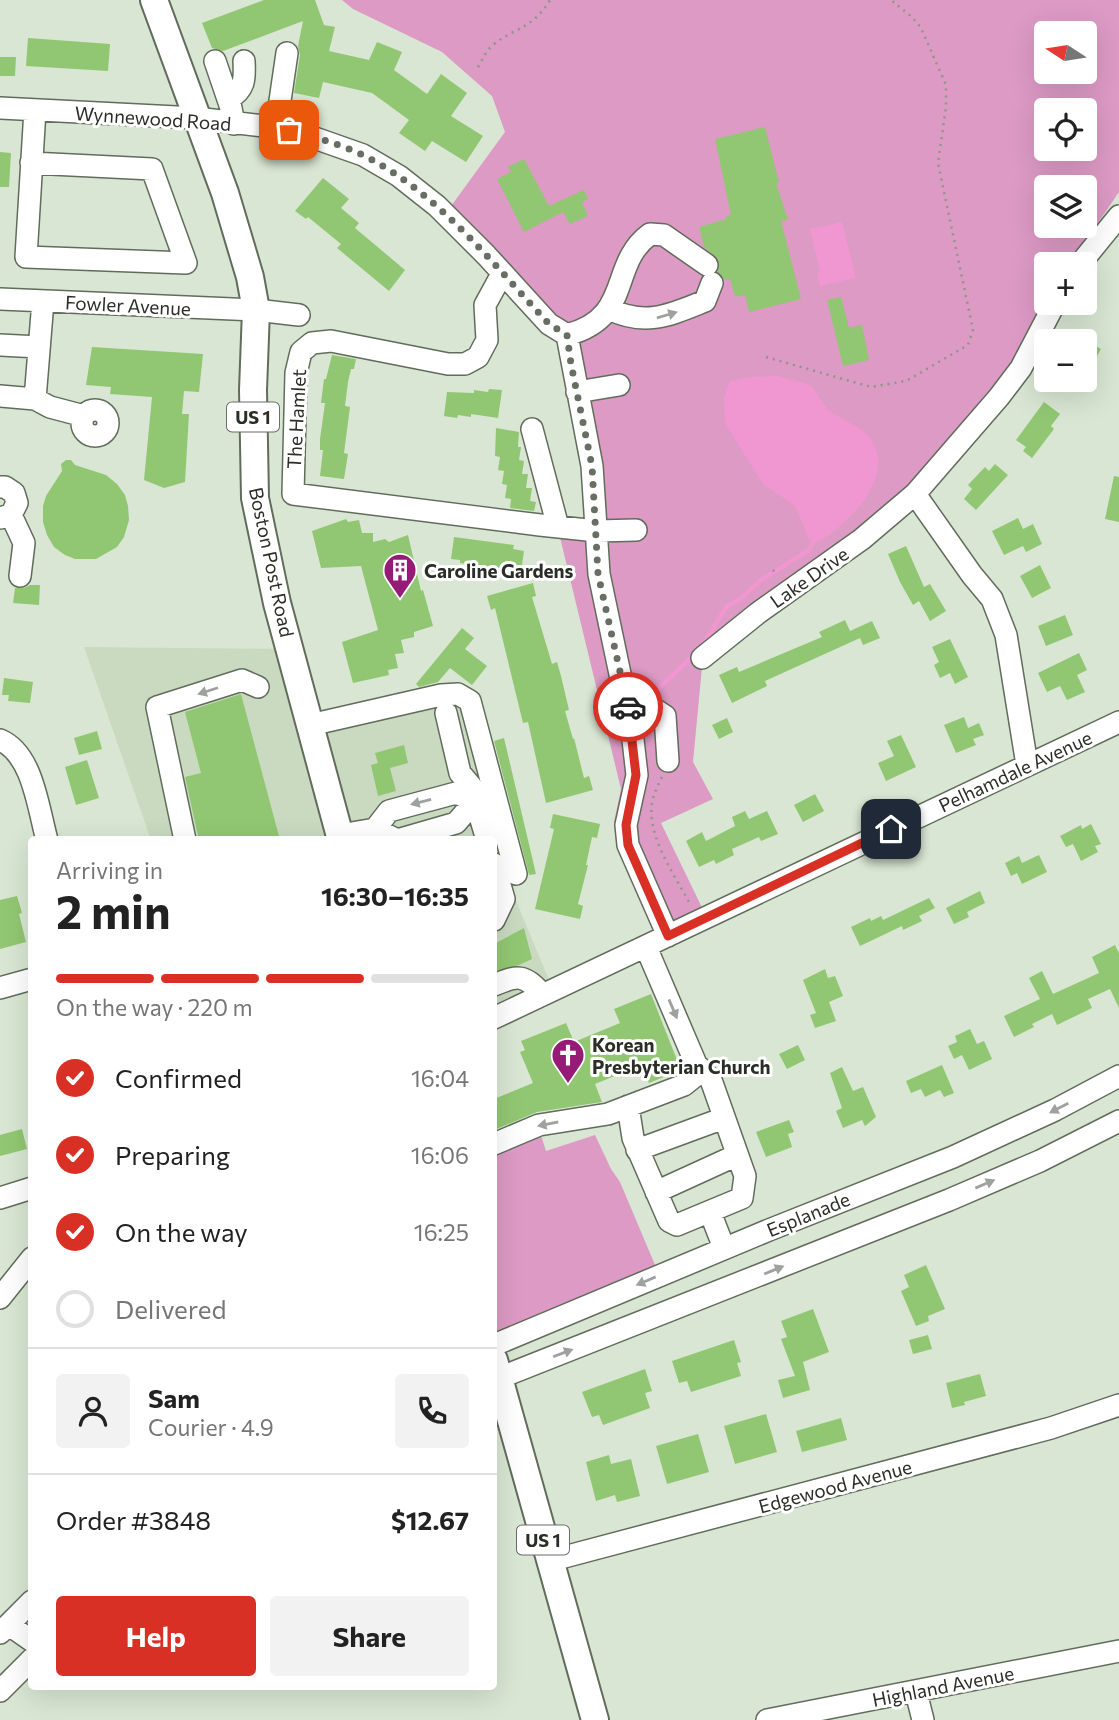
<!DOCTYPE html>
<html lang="en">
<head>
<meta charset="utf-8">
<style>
  body { margin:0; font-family:Commissioner,sans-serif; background:#f2f2f2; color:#222; height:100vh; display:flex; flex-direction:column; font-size:26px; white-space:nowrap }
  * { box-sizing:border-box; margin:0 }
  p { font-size:23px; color:#767676 }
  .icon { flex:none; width:38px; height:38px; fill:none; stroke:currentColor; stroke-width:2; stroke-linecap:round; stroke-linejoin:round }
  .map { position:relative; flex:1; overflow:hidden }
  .panel { position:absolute; left:28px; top:836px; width:469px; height:854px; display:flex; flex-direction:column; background:#fff; border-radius:7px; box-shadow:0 7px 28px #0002 }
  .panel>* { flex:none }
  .needle { width:46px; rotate:282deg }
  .tools { position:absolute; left:1034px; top:21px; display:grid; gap:14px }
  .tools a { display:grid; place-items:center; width:63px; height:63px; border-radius:7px; background:#fff; box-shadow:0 7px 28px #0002; font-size:35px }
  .pin { position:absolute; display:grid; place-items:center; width:60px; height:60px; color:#fff; margin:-30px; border-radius:14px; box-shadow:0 4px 10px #0006 }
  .courier { position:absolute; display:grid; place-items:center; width:70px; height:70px; margin:-35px; border:5px solid #d93025; border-radius:50%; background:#fff; color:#222; box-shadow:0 2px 9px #0007 }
  .headline em { font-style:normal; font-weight:700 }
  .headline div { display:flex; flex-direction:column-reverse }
  .headline { display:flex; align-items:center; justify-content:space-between; height:119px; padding:0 28px }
  h1 { font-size:46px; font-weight:700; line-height:52px }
  .bar { display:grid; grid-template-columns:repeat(4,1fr); gap:10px 7px; align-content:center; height:84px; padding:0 28px }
  .bar i { height:9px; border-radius:5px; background:#e0e0e0 }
  .bar .current { background:#d93025 }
  .bar p { grid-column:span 4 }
  .line { display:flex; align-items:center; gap:18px; padding:0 28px; border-top:2px solid #e0e0e0 }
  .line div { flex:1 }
  .round { display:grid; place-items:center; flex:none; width:74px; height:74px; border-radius:7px; background:#f2f2f2 }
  ol { padding:0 28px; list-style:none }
  li { display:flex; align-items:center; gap:21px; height:77px }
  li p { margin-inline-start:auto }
  li .icon { padding:7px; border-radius:50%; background:#d93025; color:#fff; stroke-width:4 }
  li:last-child { color:#767676 }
  li i { width:38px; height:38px; border:4px solid #e0e0e0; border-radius:50% }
  .button { display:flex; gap:14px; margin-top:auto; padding:14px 28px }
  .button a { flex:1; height:80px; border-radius:7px; background:#d93025; color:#fff; font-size:28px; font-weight:700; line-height:80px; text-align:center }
  .button a+a { background:#f2f2f2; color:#222 }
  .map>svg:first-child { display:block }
</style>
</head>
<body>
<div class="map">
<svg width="1119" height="1720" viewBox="0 0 1119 1720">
  <rect width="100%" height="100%" fill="#d9e6d3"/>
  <path fill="#c9dac1" d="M84,647L293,649L318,732L456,700L462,705L509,884L552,987L494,1018V840H151Z"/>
  <path fill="#dc9ac4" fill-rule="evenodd" d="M342,0H1119V192L1070,264H1046V303L1014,362L908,485L821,562L704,646L693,762L713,799L661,823L708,920L658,943L614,822L621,789L558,529L601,531L567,331L446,213L505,132L492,96L442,52L353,9ZM1046,33H1085V72H1046ZM1046,110H1085V149H1046ZM1046,187H1085V226H1046Z
    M540,1132L546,1151L595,1135L611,1169L620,1182L658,1272L494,1342V1149Z"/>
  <path fill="#f097d1" d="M842,222L856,278L820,286L817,273L820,272L810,229Z
    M777,376L811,385C817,393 822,404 830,411C842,420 861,426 870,438C898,476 848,524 818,542L809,539L795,506L763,484L725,423L724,398L730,381L750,377Z"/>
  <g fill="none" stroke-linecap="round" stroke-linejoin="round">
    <path stroke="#f097d1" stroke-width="4.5" d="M702,646L727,606L740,599L761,580L809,550L814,541
      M640,698L658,689L696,653"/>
  </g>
  <path fill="#91c772" d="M264,0H315L324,25L335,27L329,51L369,60L377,42L402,52L394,70L427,94L441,74L467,93L451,116L483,136L466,162L432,141L425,151L399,133L409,120L372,93L323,82L319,98L294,93L300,55L298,46L303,21L223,51L212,48L202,23Z
    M28,38L110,44L108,71L26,66Z
    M0,57H16L15,76H0Z
    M765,127L779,183H776L788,220L781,221L801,299L749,312L745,295L735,297L730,279L725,280L718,272L719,260L704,247L699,227L727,219L726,216L731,215L715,139Z
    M0,152L11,153L9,187H0Z
    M524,159L549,206L584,190L588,199L582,202L588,216L570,224L563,212L524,232L497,179L511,172L508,167Z
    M323,178L349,199L341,208L359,223L355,228L405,270L389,291L337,248L341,244L308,217L306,219L295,211Z
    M841,297L849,328L862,325L869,360L843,366L827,300Z
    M1085,340L1101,349L1085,379Z
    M92,347L203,354L199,392L184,391L182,414H189L185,482L164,488L144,480L152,397L110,394L111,387L86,385Z
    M332,355L356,359L354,369H351L348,382L345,406L350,407L344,453L348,454L344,479L320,476L323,450H320V439L325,403H321L324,379H326Z
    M489,389L502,390L498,418L471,414V417L458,415L457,418L444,416L447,392L474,393V390L488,392Z
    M1044,402L1060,414L1051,426L1054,429L1032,458L1023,451L1026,447L1016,440Z
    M496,428L519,432L518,447H521L519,460L524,461L522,474H528L526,488H532L530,501L536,502L534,511L510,508L511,499L505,498L507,485L502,484L504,471L498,470L500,457L495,456Z
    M66,460H71L75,465L106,475L117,484L125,495L128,506L129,520L124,537L117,547L96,559H75L65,555L54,547L47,535L43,522V506L46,496L62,471L61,464Z
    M995,464L1008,475L976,510L964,499L972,489L968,485L985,467L989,471Z
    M1114,476L1119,477V522L1105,519Z
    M1018,518L1023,529L1033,524L1042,544L1026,552L1023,546L1004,555L992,531Z
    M346,519L348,522L359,520L362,533H373V542L385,539L389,542L408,535L421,591L423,590L433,626L414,632V637L401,640L404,653L395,654L398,668L388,670L389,675L353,683L342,642L378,630L361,566L321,568L312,531Z
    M454,537L514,545L513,549L524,551L521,572L460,563V560L451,559Z
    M906,546L924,587L930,584L946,611L930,621L919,601L913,605L900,582L888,554Z
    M1040,565L1051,588L1032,598L1020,576Z
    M533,583L536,596L532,597L552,664L557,662L561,676L569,710L565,711L573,739L574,738L584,778L589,776L593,790L546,803L528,722L523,723L495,608L491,610L487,596Z
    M30,585H40L39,605L13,603L15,588H24Z
    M1065,615L1073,635L1046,646L1038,626Z
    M845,620L850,631L872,621L880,638L863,645L860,638L765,681L767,686L732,703L719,675L737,667L739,672L822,637L819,632Z
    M462,628L474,638L465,649L487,666L472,685L450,668L438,682L419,687L416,684Z
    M950,639L968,677L955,684L950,673L940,678L934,665L939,662L932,647Z
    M1079,653L1087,670L1077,675L1085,692L1067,700L1060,686L1047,692L1038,673Z
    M4,678L33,682L30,703L8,701L9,695H2Z
    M241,694L280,840H199L185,777L201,773L185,712Z
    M964,717L968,728L979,723L984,735L973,739L976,745L956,753L944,725Z
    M727,718L733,732L719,739L712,725Z
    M97,731L102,749L79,755L74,738Z
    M901,735L916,767L886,781L878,763L894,756L887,741Z
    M504,738L536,874L529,875L494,741Z
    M404,745L408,763L390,768L396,791L378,796L371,765L378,763L375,753Z
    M87,760L99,798L76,805L65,767Z
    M815,794L824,811L803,822L794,805Z
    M745,811L749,819L767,811L778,834L761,841L759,837L732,849L734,855L716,864L714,860L699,867L686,841L702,832L706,841L735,826L732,817Z
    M553,814L600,824L597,838L592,837L586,865H588L578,904L583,906L580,919L535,909L554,829L550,828Z
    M1091,824L1101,844L1095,846L1098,852L1081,861L1073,844L1066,847L1060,836L1081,825L1082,829Z
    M1039,855L1047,872L1022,884L1017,873L1011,876L1005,863L1019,856L1022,863Z
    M980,891L985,903L967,912L969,917L954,924L946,908Z
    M17,896L22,913L19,914L26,942L0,949V900Z
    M929,898L935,908L919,916L922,921L903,930L902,926L860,946L851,927L870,918L871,921L881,916L883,920Z
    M524,928L532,959L519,965L494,971V944Z
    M1115,945L1119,953V1008L1110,989L1088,999L1092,1008L1057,1025L1052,1014L1032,1024L1034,1027L1014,1037L1004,1016L1040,999L1029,978L1042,971L1053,994L1099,973L1092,957Z
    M825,969L828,978L835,976L843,996L829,1002L836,1021L815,1028L810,1015L816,1013L803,980Z
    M651,994L681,1070L649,1083L644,1072L635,1076L632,1069L595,1084L602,1102L537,1112L494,1130V1099L533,1083L520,1052L525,1050L521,1041L566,1023L574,1042L620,1023L614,1009Z
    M970,1029L977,1044L984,1041L992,1059L969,1070L962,1055L954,1059L948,1046L957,1042L955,1036Z
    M798,1045L805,1060L787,1069L779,1054Z
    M942,1065L954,1093L944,1097L940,1090L925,1097L921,1089L911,1093L906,1081Z
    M842,1067L853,1091L863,1087L876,1117L865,1126L862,1120L843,1128L836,1111L842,1108L830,1073Z
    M789,1120L794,1132L788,1134L792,1147L766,1157L756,1132Z
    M22,1129L27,1149L0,1156V1135Z
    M926,1265L945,1309L928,1316L929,1321L916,1326L901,1291L909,1287L904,1275Z
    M813,1309L829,1352L803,1362L810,1390L783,1398L778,1380L795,1376L781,1339L787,1337L781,1321Z
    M928,1335L932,1349L913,1354L909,1340Z
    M734,1340L741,1362L737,1363L741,1376L691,1392L687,1381L679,1383L672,1361Z
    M645,1369L652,1391L645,1393L650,1408L603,1425L599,1415L592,1417L582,1392Z
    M980,1374L986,1396L964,1402L965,1405L952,1408L946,1383Z
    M766,1414L777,1452L735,1464L724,1426Z
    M841,1418L847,1440L802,1452L796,1431Z
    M698,1434L709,1472L667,1484L656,1446Z
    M609,1455L611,1464L631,1459L640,1496L617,1502L615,1495L596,1501L586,1462Z"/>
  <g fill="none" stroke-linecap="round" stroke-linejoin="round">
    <defs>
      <path id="minor" d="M215,61L231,108L234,124
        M228,99C245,90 245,79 244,61
        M0,108L196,118L289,129L363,155L399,176L437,206L486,255L549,324L567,335
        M276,128L287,53
        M31,163L152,169L186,263L26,257C29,208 32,159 35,110
        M1080,264L1119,216
        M502,274L485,305L487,340L478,357L465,364H448L331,341L312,343L301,352L296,373L293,494L540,525L597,531L636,530
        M0,299L256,310L299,315
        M609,309C646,327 670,315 705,301L712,283
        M567,335L592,466L599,574L632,731L637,775L626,825L628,845L668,936
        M567,335C634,317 608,265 650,234L664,235L707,265
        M0,345L39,347
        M577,392L619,385
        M0,396L35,399L43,301
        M35,399L50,407L84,416
        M82 423a13 13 0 1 1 26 0a13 13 0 1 1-26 0Z
        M532,429L558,527
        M0,487H5L14,493L17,503L11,515L0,518
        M915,494L972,575L992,599L1006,635L1027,765
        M11,515L24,543L20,576
        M702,658L758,613L862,539L915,494L999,397L1021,368L1055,303
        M446,713L460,773L471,786L487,840
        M630,716L656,710L665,716L668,761
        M310,725L441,695L458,694L470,701L516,874
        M0,740C33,754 38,808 47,840
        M340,835L375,829L397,840L456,823L475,801L456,793L389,811L375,829
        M185,840L157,707L242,680L258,687
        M494,864L504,899L494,920
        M494,985C518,975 524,974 542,994
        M0,988L32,979
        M494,1018L1119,722
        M628,1106L633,1138L669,1221L677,1225L742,1198L745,1176L711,1080L696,1064
        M494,1144L539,1125L608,1114L684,1085L694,1077L696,1064L646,947
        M637,1150L724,1118
        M656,1192L737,1155
        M0,1198L32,1188
        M710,1212L724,1248
        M0,1298L32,1258
        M494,1345L769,1230L953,1157L1055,1110L1119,1076
        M494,1380L949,1200L1040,1161L1119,1121
        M549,1561L1051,1428L1119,1405
        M9,1625L32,1641
        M0,1633L32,1601
        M0,1691L32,1659
        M916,1692L923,1720
        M767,1720L1119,1651"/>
      <path id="major" d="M154,0L225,193L250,277L256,310L253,390L255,498L277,603L341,840
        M494,1360L595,1720"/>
    </defs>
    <use href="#minor" stroke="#616c5b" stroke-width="24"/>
    <use href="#major" stroke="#616c5b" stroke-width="30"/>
    <path stroke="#8d9688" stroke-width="2.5" stroke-dasharray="2 5" stroke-linecap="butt" d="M478,67C483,59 486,50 494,44C518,26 532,29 550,0
      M766,357L871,387L906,381L968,345L973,330L938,163L946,107V85L921,28L912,17L891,0
      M773,570L776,574
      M662,777C658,785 654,793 652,803C647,839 676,876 691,906"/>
    <use href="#minor" stroke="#fff" stroke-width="21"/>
    <use href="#major" stroke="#fff" stroke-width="26"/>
  </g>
  <defs><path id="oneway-solid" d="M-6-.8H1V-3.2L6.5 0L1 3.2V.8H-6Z" transform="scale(1.75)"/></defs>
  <g fill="#9fa19e">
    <use href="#oneway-solid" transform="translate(667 315) rotate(-16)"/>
    <use href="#oneway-solid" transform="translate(208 691) rotate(162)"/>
    <use href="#oneway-solid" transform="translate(421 802) rotate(166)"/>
    <use href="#oneway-solid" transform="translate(673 1009) rotate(67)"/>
    <use href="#oneway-solid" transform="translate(1059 1108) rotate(153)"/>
    <use href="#oneway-solid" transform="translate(548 1124) rotate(169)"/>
    <use href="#oneway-solid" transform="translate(985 1184) rotate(-23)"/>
    <use href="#oneway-solid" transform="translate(774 1270) rotate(-22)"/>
    <use href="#oneway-solid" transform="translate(646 1281) rotate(157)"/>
    <use href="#oneway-solid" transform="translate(563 1353) rotate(-21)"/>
  </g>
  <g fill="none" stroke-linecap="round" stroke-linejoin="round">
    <path stroke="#676e63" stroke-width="7" stroke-dasharray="0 12.6" d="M289,130C314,137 341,144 365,156C439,194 493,264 549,324L567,335L571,364L592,466L598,574L628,707"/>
    <path stroke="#d93025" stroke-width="9" d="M628,707L636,775L626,825L628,845L668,936L891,829"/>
  </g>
  <defs>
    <symbol id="building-pin" viewBox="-11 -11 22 30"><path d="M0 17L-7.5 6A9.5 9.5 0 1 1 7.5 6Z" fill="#951b76" stroke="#fff"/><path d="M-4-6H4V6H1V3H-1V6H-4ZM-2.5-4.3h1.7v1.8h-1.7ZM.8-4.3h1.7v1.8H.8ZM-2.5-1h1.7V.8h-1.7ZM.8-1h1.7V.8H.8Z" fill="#fff"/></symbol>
    <symbol id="church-pin" viewBox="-11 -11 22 30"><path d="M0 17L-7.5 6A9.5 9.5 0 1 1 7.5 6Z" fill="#951b76" stroke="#fff"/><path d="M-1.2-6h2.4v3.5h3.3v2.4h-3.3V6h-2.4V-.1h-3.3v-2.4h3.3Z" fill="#fff"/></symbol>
  </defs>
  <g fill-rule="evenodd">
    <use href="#building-pin" x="381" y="551" width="38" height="52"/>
    <use href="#church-pin" x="549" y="1036" width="38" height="52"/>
  </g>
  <g text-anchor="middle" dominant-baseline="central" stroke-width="6" stroke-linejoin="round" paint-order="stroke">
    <g fill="#fff" stroke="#6a6d68" stroke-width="2">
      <rect x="227" y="402.5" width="52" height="29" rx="5"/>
      <rect x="517" y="1525.5" width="52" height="29" rx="5"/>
    </g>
    <g font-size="18" font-weight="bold" fill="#2a2e27">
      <text x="253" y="417">US 1</text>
      <text x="543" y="1540">US 1</text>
    </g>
    <g font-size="19" fill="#2a2e27" stroke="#fff">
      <text transform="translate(153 118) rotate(4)">Wynnewood Road</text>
      <text transform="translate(128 305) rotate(3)">Fowler Avenue</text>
      <text transform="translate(296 419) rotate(-87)">The Hamlet</text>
      <text transform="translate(272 562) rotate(78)">Boston Post Road</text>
      <text transform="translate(809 577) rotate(-35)">Lake Drive</text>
      <text transform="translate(1015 771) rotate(-25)">Pelhamdale Avenue</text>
      <text transform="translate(808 1214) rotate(-22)">Esplanade</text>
      <text transform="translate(835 1486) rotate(-15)">Edgewood Avenue</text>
      <text transform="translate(943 1686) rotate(-11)">Highland Avenue</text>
    </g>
    <g font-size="19" font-weight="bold" fill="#2a2e27" stroke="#fff" text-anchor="start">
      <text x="424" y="570">Caroline Gardens</text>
      <text x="592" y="1044">Korean<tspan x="592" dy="22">Presbyterian Church</tspan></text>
    </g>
  </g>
</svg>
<div class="tools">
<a><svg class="needle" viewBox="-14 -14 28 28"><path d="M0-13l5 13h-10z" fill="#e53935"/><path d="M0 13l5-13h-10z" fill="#767676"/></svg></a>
<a><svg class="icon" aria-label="locate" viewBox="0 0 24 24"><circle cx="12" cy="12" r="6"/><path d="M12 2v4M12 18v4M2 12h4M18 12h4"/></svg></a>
<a><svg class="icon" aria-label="layers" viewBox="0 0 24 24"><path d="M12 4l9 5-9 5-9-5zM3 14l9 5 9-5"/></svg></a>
<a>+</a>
<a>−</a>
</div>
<div class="pin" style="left:289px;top:130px;background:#ea580c"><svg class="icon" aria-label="bag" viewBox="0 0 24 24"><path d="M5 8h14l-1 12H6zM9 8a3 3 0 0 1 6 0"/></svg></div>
<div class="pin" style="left:891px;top:829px;background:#1f2937"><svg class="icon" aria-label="home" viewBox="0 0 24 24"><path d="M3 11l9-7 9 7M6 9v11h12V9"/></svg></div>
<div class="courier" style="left:628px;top:707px"><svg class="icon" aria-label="car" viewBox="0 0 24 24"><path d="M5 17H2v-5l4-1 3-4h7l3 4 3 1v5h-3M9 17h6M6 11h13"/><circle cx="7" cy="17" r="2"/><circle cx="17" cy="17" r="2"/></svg></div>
<section class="panel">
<div class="headline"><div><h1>2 min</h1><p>Arriving in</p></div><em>16:30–16:35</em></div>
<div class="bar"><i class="current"></i><i class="current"></i><i class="current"></i><i></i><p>On the way · 220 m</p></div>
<ol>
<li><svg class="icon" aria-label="check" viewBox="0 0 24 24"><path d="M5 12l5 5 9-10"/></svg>Confirmed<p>16:04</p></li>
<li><svg class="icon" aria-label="check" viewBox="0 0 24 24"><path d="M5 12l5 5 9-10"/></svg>Preparing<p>16:06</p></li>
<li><svg class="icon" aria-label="check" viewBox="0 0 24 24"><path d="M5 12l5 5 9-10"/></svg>On the way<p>16:25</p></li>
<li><i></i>Delivered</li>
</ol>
<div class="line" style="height:126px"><a class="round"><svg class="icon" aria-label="person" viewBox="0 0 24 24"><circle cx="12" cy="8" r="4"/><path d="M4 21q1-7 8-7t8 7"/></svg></a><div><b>Sam</b><p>Courier · 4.9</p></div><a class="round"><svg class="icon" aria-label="phone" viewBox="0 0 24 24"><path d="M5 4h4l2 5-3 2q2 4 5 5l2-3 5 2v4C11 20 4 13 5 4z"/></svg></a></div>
<div class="line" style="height:91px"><div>Order #3848</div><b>$12.67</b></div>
<div class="button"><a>Help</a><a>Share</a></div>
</section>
</div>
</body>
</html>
